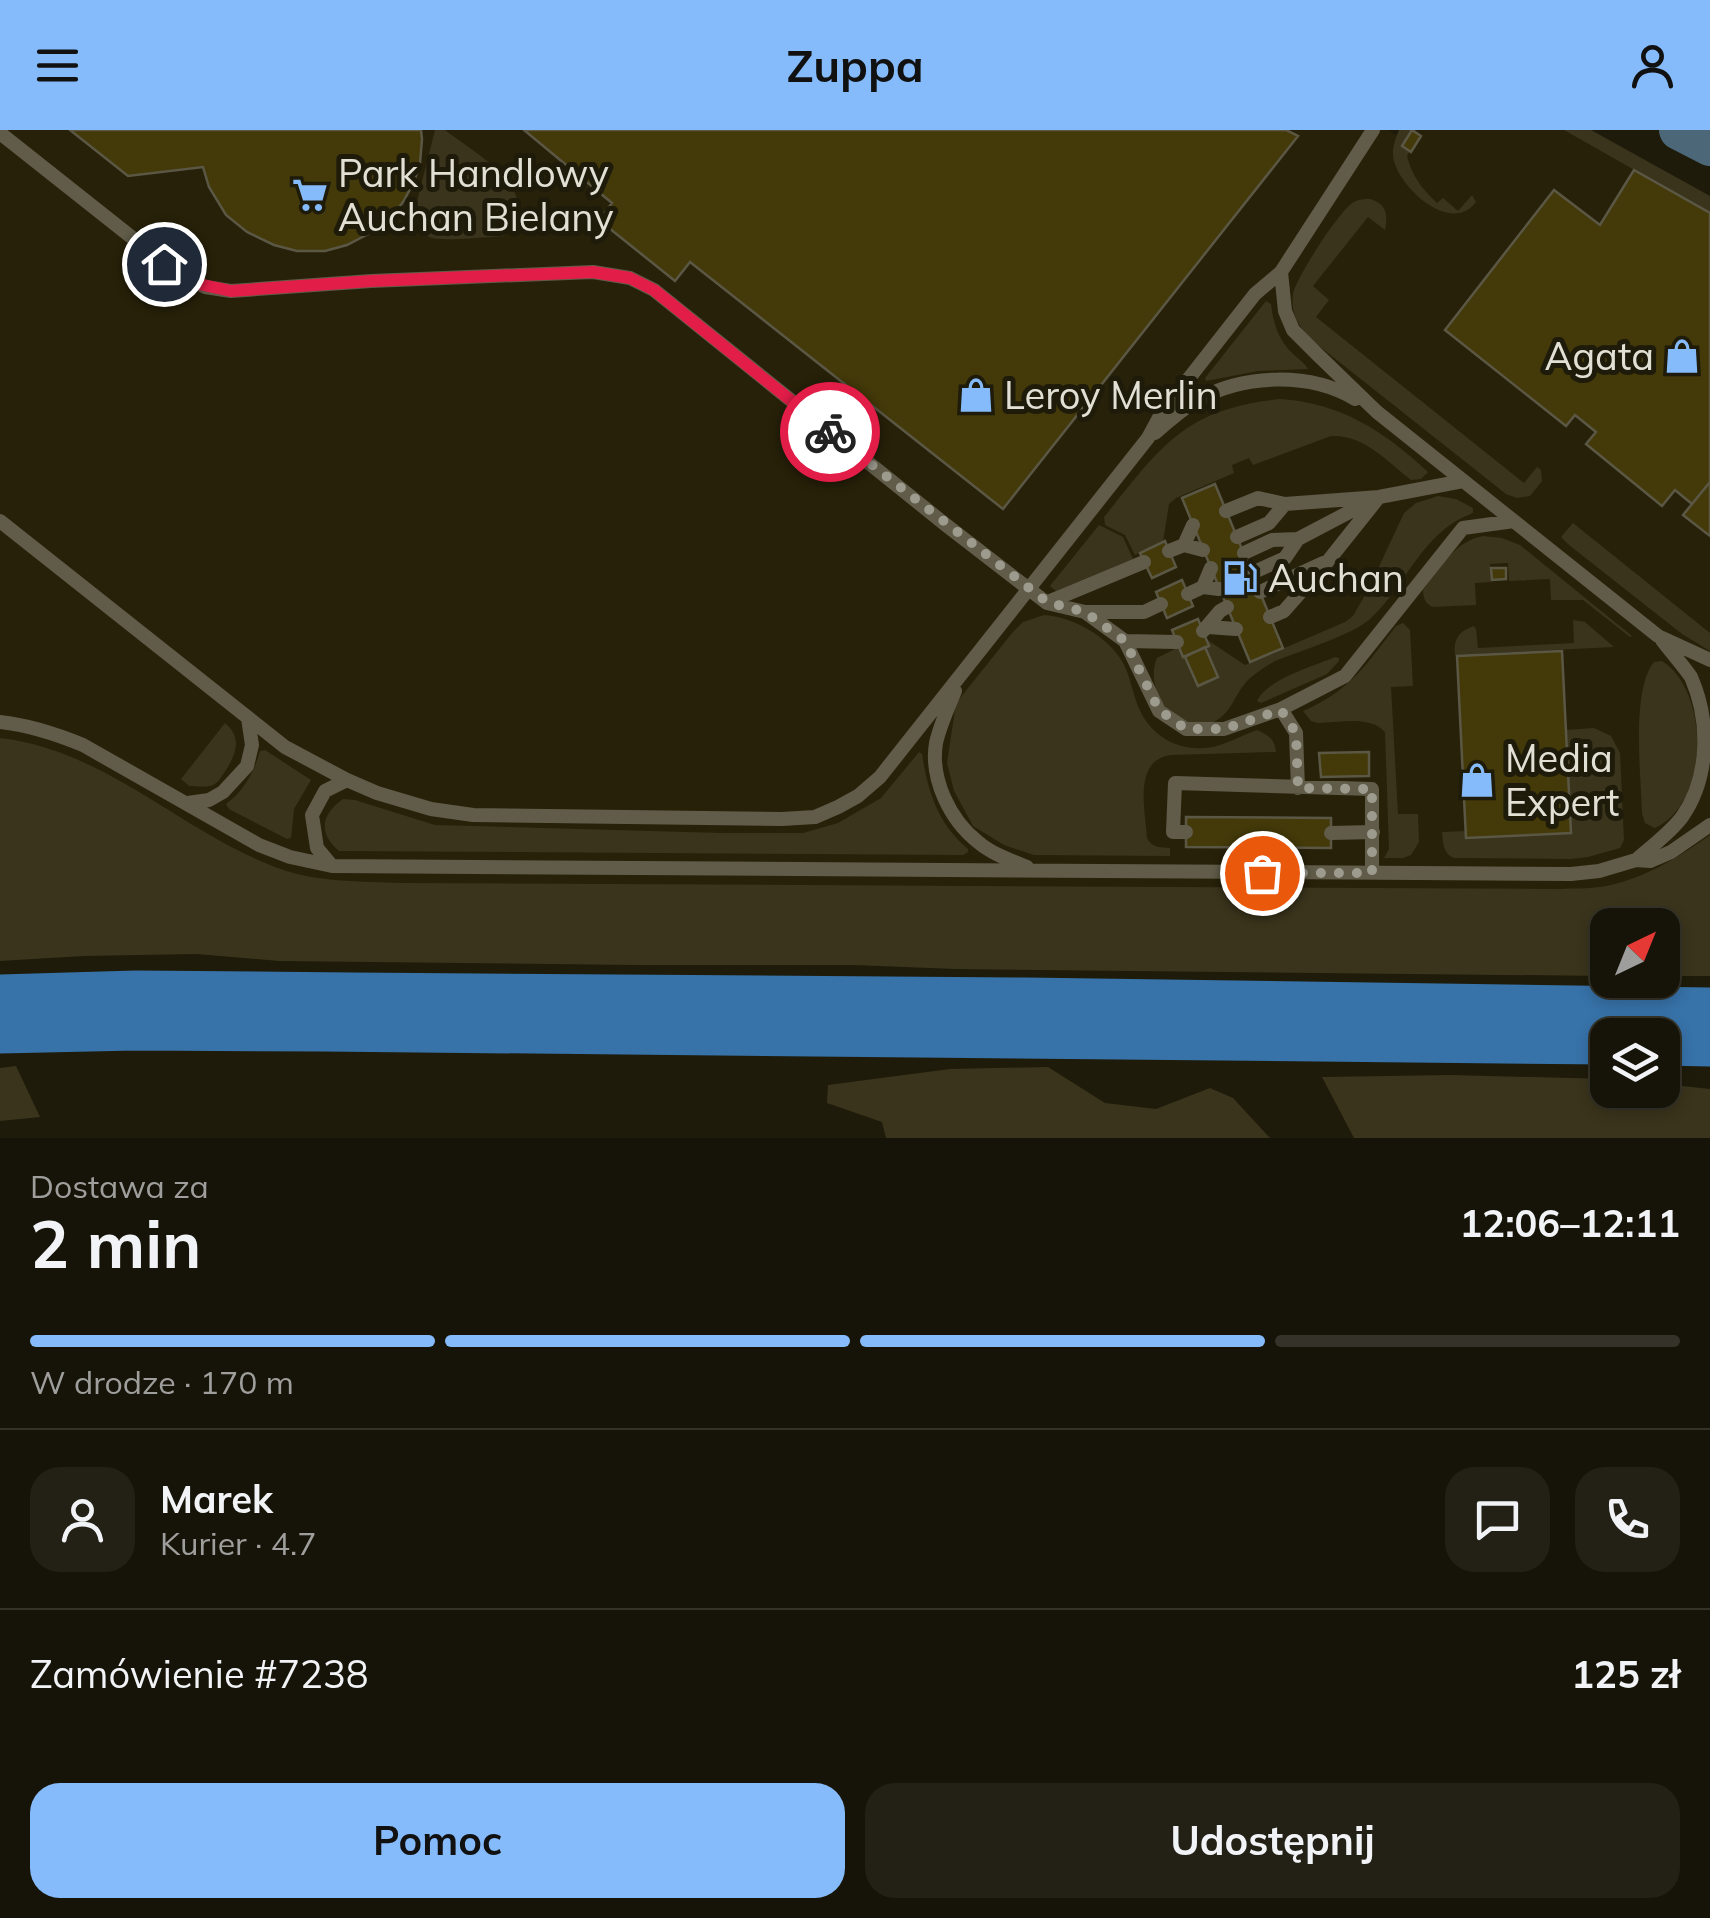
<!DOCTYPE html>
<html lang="pl">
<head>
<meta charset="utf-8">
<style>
  body { margin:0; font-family:Mulish,sans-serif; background:#232116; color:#f1f3f6; height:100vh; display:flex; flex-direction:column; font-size:38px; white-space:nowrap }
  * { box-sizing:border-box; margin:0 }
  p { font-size:32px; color:#9e9e9c }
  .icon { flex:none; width:55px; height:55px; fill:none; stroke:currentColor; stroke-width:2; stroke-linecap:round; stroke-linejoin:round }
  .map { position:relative; height:1008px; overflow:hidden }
  .side { display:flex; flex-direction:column; background:#161408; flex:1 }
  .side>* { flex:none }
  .needle { width:65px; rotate:43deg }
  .buttons { position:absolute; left:1590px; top:778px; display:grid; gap:20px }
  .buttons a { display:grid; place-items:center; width:90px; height:90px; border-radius:20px; background:#161408; box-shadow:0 5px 15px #0003,0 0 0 2px #353329; font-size:50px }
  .pin { position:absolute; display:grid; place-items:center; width:85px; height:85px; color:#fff; margin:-42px; border:5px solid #fff; border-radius:50%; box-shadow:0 2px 10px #0007 }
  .courier { position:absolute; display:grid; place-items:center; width:100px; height:100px; margin:-50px; border:8px solid #e11d48; border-radius:50%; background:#fff; color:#222; box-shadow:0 2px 12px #0007 }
  .headline em { font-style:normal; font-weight:700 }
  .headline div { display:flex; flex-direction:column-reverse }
  .headline { display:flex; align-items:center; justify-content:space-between; height:170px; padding:0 30px }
  h1 { font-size:65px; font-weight:700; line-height:75px }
  .bar { display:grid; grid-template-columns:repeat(4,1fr); gap:15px 10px; align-content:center; height:120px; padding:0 30px }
  .bar i { height:12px; border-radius:8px; background:#353329 }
  .bar .current { background:#86bbfb }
  .bar p { grid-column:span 4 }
  .line { display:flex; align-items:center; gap:25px; padding:0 30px; border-top:2px solid #353329 }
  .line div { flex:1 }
  .round { display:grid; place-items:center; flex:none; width:105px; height:105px; border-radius:30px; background:#232116 }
  .button { display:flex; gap:20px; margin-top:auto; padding:20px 30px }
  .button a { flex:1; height:115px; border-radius:30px; background:#86bbfb; color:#111; font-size:40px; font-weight:700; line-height:115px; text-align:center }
  .button a+a { background:#232116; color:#f1f3f6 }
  header { display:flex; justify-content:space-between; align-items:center; height:130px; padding:0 30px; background:#86bbfb; color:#111; font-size:45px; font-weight:700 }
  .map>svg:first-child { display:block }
</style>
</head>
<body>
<header><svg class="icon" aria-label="menu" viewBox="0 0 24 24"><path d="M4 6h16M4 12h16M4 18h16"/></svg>Zuppa<svg class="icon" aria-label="person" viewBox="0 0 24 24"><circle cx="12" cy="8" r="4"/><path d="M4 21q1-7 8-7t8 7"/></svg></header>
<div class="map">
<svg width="1710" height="1008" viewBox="0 0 1710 1008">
  <rect width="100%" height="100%" fill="#1e1b0a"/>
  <path fill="#272109" d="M0,0H1388L1399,7L1405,0H1590L1710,67V710L1608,795L279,831L197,824L0,623Z"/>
  <path fill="#3a341c" d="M435,0H445C476,24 549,63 504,106C488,107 441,112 429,107C418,102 415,89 415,79Z
    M1399,0H1412L1402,16L1410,21L1407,26C1412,46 1422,59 1437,73L1443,68L1458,81L1472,65L1476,72C1451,105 1401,59 1394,31C1391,19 1395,10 1399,0Z
    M1564,0H1591L1710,66V83Z
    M1370,69C1387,74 1388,85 1385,100L1368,87L1313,156L1329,170L1316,187L1524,353L1537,337L1541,340L1542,351L1530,366L1517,368L1506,364L1314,212C1300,198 1290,185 1293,164C1296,148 1340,79 1354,72C1360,69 1363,69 1370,69Z
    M1266,171L1271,174C1273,192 1278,208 1290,221C1297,228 1304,232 1308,239L1258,241L1206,251L1205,248Z
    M1280,269C1341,273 1384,301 1428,342L1421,349L1411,350C1387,331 1363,304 1331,306L1253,335L1249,328L1232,335L1234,343L1176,368L1169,374L1163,412L1135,425L1125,405L1105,395L1104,387C1161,317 1183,279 1280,269Z
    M1438,366L1456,369L1473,378V383C1421,402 1408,454 1370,489C1354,504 1298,522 1275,531C1267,536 1257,542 1249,549C1234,563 1232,587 1208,594C1172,603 1144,559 1157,528L1179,517L1198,556L1218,547L1205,517L1209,515L1206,509L1245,535L1345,492L1353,486L1369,458L1404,383L1416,373Z
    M1573,393L1710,503V521L1682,504L1569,415L1561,407Z
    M1099,395L1123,407L1133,429L1056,461L1050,456Z
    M1483,406L1502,408L1520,415L1632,506L1630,507L1583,470H1551L1550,449L1509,451L1508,433L1490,434L1491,452L1475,453L1476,475L1433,477C1425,474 1423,467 1423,460C1440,438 1455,411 1483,406Z
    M1044,485C1073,487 1107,506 1122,531C1130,545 1132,561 1138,576C1150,607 1180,623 1213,617C1227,614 1243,605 1257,600C1268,605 1275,609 1276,622L1171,625C1133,630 1145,679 1147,708C1152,718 1160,717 1170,718V726L1034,725L1004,715L973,696L954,661L947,633L956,573L1013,502L1023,492Z
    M1573,490L1585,492L1614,517L1455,525C1453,509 1459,501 1474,496L1476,499L1478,518L1574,513Z
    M1403,493L1410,500L1413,556L1391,557L1398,684H1418L1419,712L1411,725L1403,728H1384L1389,719L1385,602C1369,585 1340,593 1318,593L1311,591L1303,581C1350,561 1366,535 1396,496Z
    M1335,527L1339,528V531L1327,544L1261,573L1257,571C1267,549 1312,537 1335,527Z
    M1662,531C1710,561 1710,673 1655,698L1645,693L1642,683C1641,646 1631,560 1654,532Z
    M225,593C243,608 236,625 224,643C221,647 218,653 213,655C207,658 196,656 189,656L181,649Z
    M1594,598L1611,606L1620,623L1624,710L1620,718L1588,727L1571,729L1454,728C1443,723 1443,713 1442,702L1466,701L1467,708L1570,703L1565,600Z
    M0,608C103,619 181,701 275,737C316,753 360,751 404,753L1560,759C1573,758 1587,759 1600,757C1640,751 1678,728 1710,705V846H1663L1662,795H1608L1607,846L955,839L854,835H635L279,831L197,824L83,826L0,831Z
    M265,620L311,650L294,679L291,708L287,709L229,679L226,674C244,661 254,642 260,621Z
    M919,622L922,624C928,662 938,694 968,719V722L963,725L339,721C317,702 322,684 343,669L355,670L435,695L721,703H803L838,693L881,668Z
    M16,936L40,987L0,991V938Z
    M1048,937L1105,973L1156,979L1210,958L1233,968L1270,1008H886L882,992L827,973L828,955L950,939Z
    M1451,945L1607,949L1608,960H1662L1663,954L1710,959V1008H1354L1322,947Z"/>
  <path fill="#433909" stroke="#5b5745" stroke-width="2.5" d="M70,0H421L422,9L420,33L414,52L403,72L389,90L372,102L347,115L325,121H297L274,115L247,102L226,85L209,57L203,37L128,46Z
    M524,0H1286L1298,6L1003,379L690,132L675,151L599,90L612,73Z
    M1412,0L1421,6L1411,22L1402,16Z
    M1634,40L1710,83V352L1692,374L1675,360L1662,376L1586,314L1596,302L1575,285L1566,296L1445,200L1554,60L1600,95Z
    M1710,352V406L1683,385Z
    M1215,354L1283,518L1250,532L1182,368Z
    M1165,411L1176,437L1152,448L1140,423Z
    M1491,438H1506V449L1492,450Z
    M1182,450L1193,476L1167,488L1156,462Z
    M1198,489L1209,516L1183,527L1172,500Z
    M1205,517L1218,547L1198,556L1185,527Z
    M1562,521L1571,703L1466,708L1457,526Z
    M1369,622V646L1321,647L1319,623Z
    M1186,687L1331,688V718L1186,717Z"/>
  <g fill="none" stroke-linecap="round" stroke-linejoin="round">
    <path stroke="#605c49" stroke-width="14" d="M0,3L178,144L205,157L231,161L371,151L593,142L630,148L654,160L946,395L1047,473L1085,482L1125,511L1159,581L1186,599H1224L1281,579L1345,546L1463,398L1514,391
      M1281,142L1285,181L1293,200L1318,225L1377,282L1658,506L1710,530
      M1155,303C1169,291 1182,279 1198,270C1244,244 1310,242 1355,269
      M1226,381L1258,368L1285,374L1379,367L1463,351
      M0,391L285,617L347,650L377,663L431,679L473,685L782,689L815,687L838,677L858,666L880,647L1148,308L1161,284L1255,164L1281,142L1373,0
      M1237,407L1269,393L1285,374
      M1184,415L1193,395
      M1169,421L1184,415L1203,420
      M1244,423L1272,410L1298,409L1374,369
      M1252,443L1285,428L1298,409
      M1203,457L1211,438
      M1260,462L1323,433
      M1188,464L1203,457L1219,459
      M1048,472L1144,432
      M1085,482H1144L1161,474
      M1270,487L1284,481L1328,431L1379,367
      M1208,497L1236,499
      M1203,501L1220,481L1227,477
      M1125,511L1177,512
      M955,561C948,578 940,595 936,613C930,649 950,690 978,712C992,724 1010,730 1027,737
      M1281,579L1296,603L1298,658
      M0,592C29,595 56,604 83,615L259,715L290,727L332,736L1571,744L1599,741L1636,730L1650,731L1671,722L1710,695
      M188,673L209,670L223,662L247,636L252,615L248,588
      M1186,702H1173L1175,653L1372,659V743
      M1331,703L1373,702
      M1636,730C1652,716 1670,703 1682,687C1710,647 1710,590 1691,547C1682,534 1671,522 1662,510
      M332,736L317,718L312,685L325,661L347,650"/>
    <path stroke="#4c6778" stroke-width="40" d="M1679,0L1710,16"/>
    <path stroke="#3772a8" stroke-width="45" d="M0,867L136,863L354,865L1026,870L1710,880
      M0,901L135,898L324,899L1608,912
      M1662,913L1710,914"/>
  </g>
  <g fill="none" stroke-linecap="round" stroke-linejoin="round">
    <path stroke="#9d9b8e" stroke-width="10" stroke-dasharray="0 18" d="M830,302L1047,472L1085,482L1125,511L1159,580L1186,599H1224L1281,580L1296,603L1298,658L1372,659V743H1262"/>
    <path stroke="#e11d48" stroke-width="12" d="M164,134L194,153L231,161L371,151L593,142L630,148L654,160L830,302"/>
  </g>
  <defs>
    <symbol id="supermarket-bare" viewBox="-9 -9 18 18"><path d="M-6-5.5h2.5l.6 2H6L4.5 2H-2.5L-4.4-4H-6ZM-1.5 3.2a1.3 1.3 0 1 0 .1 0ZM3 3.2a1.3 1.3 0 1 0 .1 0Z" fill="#86bbfb" stroke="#1e1b0a" stroke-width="2.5" paint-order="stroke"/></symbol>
    <symbol id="shop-bare" viewBox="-9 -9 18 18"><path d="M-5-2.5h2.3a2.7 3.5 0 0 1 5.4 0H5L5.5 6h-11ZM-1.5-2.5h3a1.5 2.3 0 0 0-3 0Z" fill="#86bbfb" stroke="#1e1b0a" stroke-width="2.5" paint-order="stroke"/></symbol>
    <symbol id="fuel-bare" viewBox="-9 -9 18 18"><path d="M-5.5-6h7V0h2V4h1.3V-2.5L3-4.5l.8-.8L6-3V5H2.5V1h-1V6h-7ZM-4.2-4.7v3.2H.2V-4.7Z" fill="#86bbfb" stroke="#1e1b0a" stroke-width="2.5" paint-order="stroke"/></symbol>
  </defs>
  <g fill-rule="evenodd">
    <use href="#supermarket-bare" x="285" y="40" width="50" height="50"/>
    <use href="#shop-bare" x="1657" y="201" width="50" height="50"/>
    <use href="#shop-bare" x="951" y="240" width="50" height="50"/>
    <use href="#fuel-bare" x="1215" y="423" width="50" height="50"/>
    <use href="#shop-bare" x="1452" y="625" width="50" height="50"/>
  </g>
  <g text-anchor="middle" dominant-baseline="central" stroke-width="10" stroke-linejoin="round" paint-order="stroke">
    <g font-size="38" fill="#e2e0d5" stroke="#1e1b0a" text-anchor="start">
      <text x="338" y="43">Park Handlowy<tspan x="338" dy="44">Auchan Bielany</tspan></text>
      <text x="1654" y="226" text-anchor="end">Agata</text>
      <text x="1004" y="265">Leroy Merlin</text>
      <text x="1268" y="448">Auchan</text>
      <text x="1505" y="628">Media<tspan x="1505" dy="44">Expert</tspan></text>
    </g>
  </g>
</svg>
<div class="buttons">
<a><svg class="needle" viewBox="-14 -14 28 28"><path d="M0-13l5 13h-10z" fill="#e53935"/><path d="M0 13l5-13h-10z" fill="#9e9e9c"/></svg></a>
<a><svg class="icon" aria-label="layers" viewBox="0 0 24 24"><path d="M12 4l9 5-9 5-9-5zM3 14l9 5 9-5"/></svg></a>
</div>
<div class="pin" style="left:1262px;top:743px;background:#ea580c"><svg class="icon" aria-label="bag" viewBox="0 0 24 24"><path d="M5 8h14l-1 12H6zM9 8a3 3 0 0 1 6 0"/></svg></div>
<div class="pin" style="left:164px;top:134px;background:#1f2937"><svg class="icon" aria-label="home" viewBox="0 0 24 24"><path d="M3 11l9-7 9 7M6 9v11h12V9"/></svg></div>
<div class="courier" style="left:830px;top:302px"><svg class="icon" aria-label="bike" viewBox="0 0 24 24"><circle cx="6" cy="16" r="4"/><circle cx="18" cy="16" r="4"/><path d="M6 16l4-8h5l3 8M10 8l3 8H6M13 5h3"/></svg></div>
</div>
<section class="side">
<div class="headline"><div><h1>2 min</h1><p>Dostawa za</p></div><em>12:06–12:11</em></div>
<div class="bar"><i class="current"></i><i class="current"></i><i class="current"></i><i></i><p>W drodze · 170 m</p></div>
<div class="line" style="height:180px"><a class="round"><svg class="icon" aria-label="person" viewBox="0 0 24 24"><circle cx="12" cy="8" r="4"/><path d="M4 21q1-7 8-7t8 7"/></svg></a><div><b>Marek</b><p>Kurier · 4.7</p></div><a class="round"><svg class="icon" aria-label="chat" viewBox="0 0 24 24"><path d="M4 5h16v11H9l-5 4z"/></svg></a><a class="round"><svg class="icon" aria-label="phone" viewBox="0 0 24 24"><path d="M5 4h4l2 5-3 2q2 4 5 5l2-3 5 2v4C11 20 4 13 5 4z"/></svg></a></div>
<div class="line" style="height:130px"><div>Zamówienie #7238</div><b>125 zł</b></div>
<div class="button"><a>Pomoc</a><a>Udostępnij</a></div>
</section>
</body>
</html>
